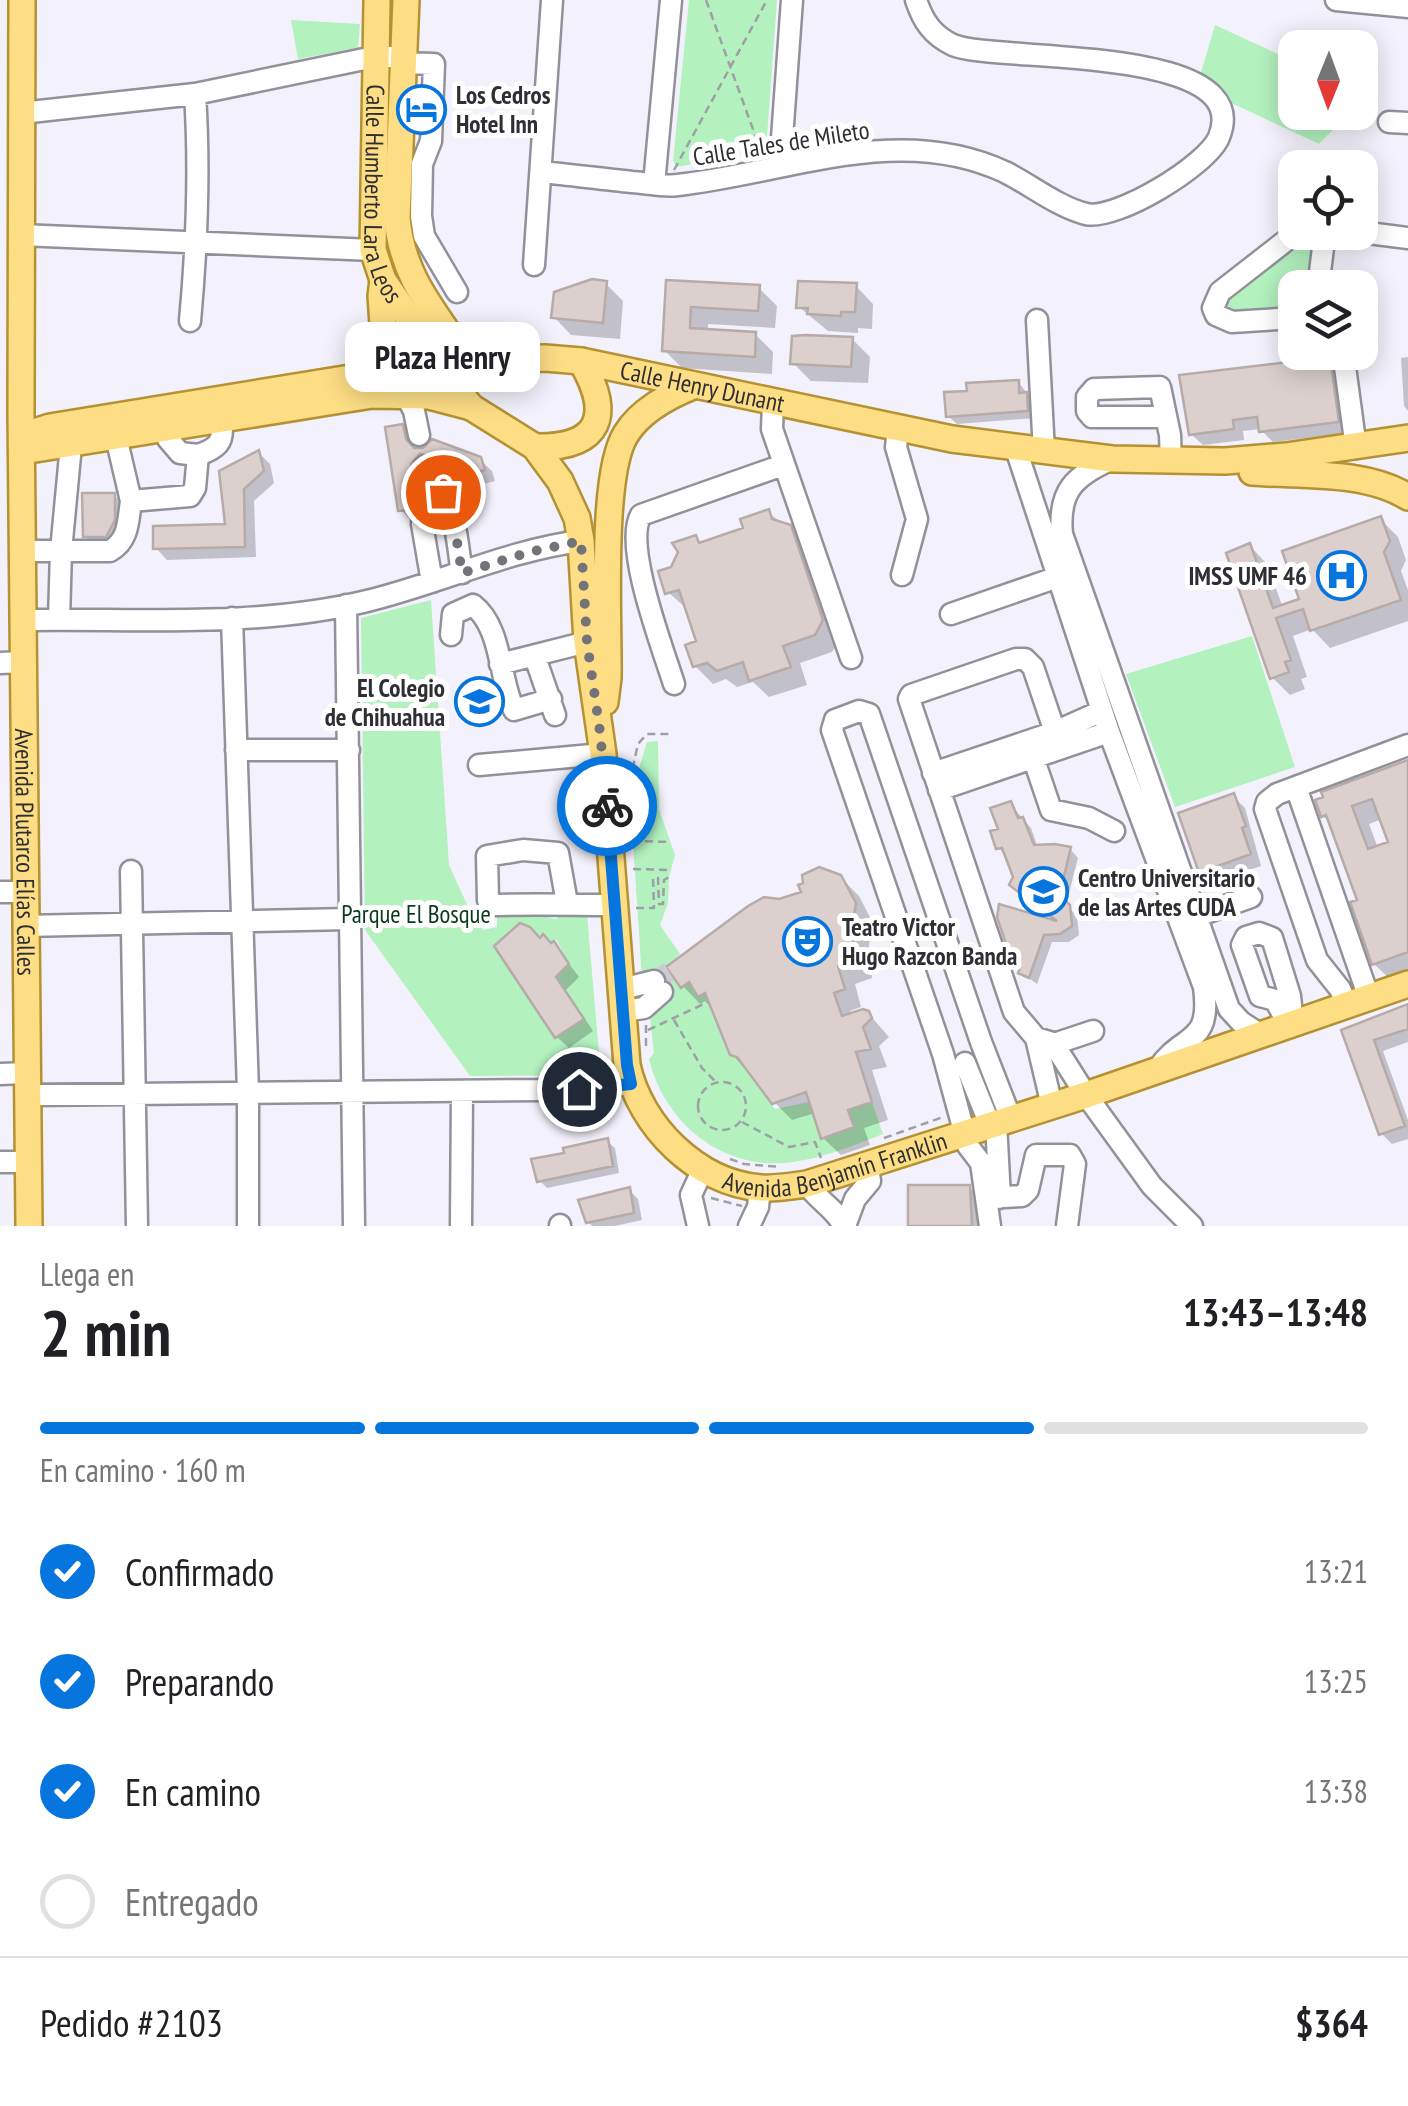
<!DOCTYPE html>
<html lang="es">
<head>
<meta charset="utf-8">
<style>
  body { margin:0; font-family:"PT Sans Narrow",sans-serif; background:#f6f6f6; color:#202124; height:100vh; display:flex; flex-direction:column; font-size:38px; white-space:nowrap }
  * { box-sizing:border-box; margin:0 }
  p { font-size:32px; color:#757577 }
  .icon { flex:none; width:55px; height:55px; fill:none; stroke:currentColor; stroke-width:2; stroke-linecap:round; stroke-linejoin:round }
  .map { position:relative; height:1226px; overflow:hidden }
  .details { display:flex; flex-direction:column; background:#fff; flex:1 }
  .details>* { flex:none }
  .needle { width:65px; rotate:181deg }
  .tools { position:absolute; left:1278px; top:30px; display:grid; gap:20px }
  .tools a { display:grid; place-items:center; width:100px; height:100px; border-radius:20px; background:#fff; box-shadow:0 5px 25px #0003; font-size:50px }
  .pin { position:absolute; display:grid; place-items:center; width:85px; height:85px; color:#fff; margin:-42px; border:5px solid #fff; border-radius:50%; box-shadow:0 2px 10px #0007 }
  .courier { position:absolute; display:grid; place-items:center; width:100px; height:100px; margin:-50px; border:8px solid #0675dd; border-radius:50%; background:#fff; color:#222; box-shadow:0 2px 12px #0007 }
  .bubble { position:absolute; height:70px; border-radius:20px; background:#fff; box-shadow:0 5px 25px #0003; font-size:32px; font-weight:600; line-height:70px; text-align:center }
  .summary em { font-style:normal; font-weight:600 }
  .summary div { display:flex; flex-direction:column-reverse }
  .summary { display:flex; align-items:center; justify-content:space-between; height:170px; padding:0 40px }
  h1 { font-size:65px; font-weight:600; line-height:75px }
  .bar { display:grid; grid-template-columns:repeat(4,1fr); gap:15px 10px; align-content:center; height:120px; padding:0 40px }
  .bar i { height:12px; border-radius:8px; background:#e0e0e0 }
  .bar .selected { background:#0675dd }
  .bar p { grid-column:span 4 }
  .line { display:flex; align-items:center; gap:25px; padding:0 40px; border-top:2px solid #e0e0e0 }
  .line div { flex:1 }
  ol { padding:0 40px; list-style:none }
  li { display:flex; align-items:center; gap:30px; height:110px }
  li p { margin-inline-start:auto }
  li .icon { padding:10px; border-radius:50%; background:#0675dd; color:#fff; stroke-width:4 }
  li:last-child { color:#757577 }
  li i { width:55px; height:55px; border:5px solid #e0e0e0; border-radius:50% }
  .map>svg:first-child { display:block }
</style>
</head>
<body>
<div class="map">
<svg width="1408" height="1226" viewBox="0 0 1408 1226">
  <rect width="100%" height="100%" fill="#f3f2fc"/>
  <path fill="#b3f1bf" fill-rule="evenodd" d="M689,0H777L766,150L677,167L673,161Z
    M291,20L360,24L358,48L298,59Z
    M1215,25L1295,62V112L1349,113L1319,144L1225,100L1200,76Z
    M1309,240L1313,244L1309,287L1295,288V309L1227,315L1223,310L1228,296Z
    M431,600L449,865L470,911L483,930L497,927V916L528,913L556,919L561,914L582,911L587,915L600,1064L597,1072L591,1075L470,1076L365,930L361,618ZM519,923L531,928L538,940L543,935L550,945L556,939L569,964L556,977L583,1019L556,1038L494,947Z
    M1252,636L1295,767L1175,807L1126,674Z
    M658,741L659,809L675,855L669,877L668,903L660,925L680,954L666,968L681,987L689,982L709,991L714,999L709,1003L712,1011L735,1004L721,1029L730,1055L737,1057L775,1109L809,1102L821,1139L853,1128L848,1110L872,1102L883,1134C854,1145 824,1158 793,1162C725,1172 665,1125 649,1059L654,1053L646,981L642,979L630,797L647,742Z"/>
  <path fill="#0003" fill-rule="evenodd" d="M668,282L759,288L777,306L775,328L708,324V331L755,334L773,352L772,374L682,368L664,350Z
    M605,283L623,301L620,339L571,335L554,317Z
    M856,286L873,304L872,329L858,328V333L828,331L799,307Z
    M852,339L870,357L868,383L811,381L793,363Z
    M1408,357V411L1404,406L1401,358Z
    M1329,360L1341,371L1349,433L1273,442L1260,429L1243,431L1244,440L1203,445L1191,434Z
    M1018,382L1035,403V418L957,424L948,416Z
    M402,426L413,438L417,451L479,459L492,471L495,481L470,488L454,482L440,465L427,467L412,522L401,510Z
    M259,453L270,464L274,483L254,501L256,557L167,560L156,548L227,526Z
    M114,495L122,504L114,545H94L85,536Z
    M768,512L808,546L840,639L832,652L800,663L807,685L769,697L753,682L737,687L726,679L713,684L695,666L699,643L688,610L668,592L673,569L696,538L702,544L747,529Z
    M1380,519L1398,537L1406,560L1401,571L1408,590V621L1330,648L1312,629L1293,636L1307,677L1301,679L1305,689L1290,695L1272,677L1250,546L1267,564L1283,608L1302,601Z
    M1408,762V976L1392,981L1374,964L1360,901L1332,825L1323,816ZM1382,819L1391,844L1378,848L1369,824Z
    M1233,796L1245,808L1261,866L1213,883L1201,872Z
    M1010,804L1031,828L1038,848L1070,849L1078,858L1066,905L1077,916L1079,935L1069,942H1052L1037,984L1021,972L1022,967L1010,949L1063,926L1016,877L1006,856L998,847Z
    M840,877L859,896L873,923L869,945L872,978L855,984L861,1007L850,1011L853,1015L868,1013L889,1037L879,1046L887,1067L872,1070L888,1120L864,1128L870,1145L841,1155L823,1138L815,1113L792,1120L774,1102L732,1054L714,1009L705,1001L700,1004L683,986L779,902Z
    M541,941L551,946L554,944L579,977L566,990L593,1031L569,1048L557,1037L497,947Z
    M1408,1007V1042L1383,1051L1408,1120V1139L1392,1144L1381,1133L1344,1031Z
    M607,1141L615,1148L619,1173L547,1188L539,1180L567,1155Z
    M969,1187L987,1205L988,1226H911Z
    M629,1190L638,1199L642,1220L615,1226H592L588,1221Z"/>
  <path fill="#dbd0ce" stroke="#b6aba9" stroke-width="2.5" fill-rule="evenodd" d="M592,279L607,281L603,323L551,318L554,292Z
    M666,280L760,285L758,311L691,307L690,328L756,332L755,357L662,351Z
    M798,281L857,283L855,312H841V316L807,314L808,308H796Z
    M806,335L853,337L851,367L790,364L792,336Z
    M1330,357L1339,422L1259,432L1257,417L1233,420L1234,429L1189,435L1179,375Z
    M1019,380V393L1027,392L1028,411L946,417L944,392L967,391L966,383Z
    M403,424L406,439L414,448H423L432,439L481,457L485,470L457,477L439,471L433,457L420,454L411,464L413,482L410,510L398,511L385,427Z
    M259,450L264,471L244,489L245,547L153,549V526L225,524L219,471Z
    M82,493H115V520L106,537H83Z
    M769,509L772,519L791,525L823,620L815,635L783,646L791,667L749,681L743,662L717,671L707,663L693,667L685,645L696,641L679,590L665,594L658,571L671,567L678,552L672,543L696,535L699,543L743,528L740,519Z
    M1381,516L1390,541L1384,552L1401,600L1310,631L1303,609L1276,618L1291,660L1285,662L1289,672L1270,679L1226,553L1250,543L1273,608L1299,599L1282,551Z
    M1408,760V952L1372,965L1350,902L1357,900L1326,815L1321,817L1315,800L1323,797L1321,792ZM1372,799L1388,842L1368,849L1352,806Z
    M1234,793L1246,826L1242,828L1251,854L1199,873L1178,813Z
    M1011,801L1018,818L1023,817L1034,845L1055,844L1071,847L1059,897L1060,895L1070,905L1072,926L1060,934L1044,935L1029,978L1018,973L1020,968L1008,950L997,917L999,904L1057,921L1009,885L1013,877L1002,848L996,849L990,831L998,829L990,808Z
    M819,867L841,875L856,903L852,926L856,961L838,966L845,989L834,993L842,1016L863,1009L869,1011L872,1018L863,1027L871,1049L856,1052L872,1102L848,1110L854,1127L821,1139L806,1092L772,1104L737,1057L730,1055L705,993L698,997L689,982L681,988L666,967L748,906L764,897L779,899L801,892L798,885L803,883L802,875Z
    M520,923L530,927L540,938L543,934L551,943L554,941L569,964L556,977L584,1019L555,1038L494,946Z
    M1408,1004V1029L1374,1040L1405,1126L1379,1135L1341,1030Z
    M608,1138L613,1166L537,1182L531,1159L564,1153L563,1148Z
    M908,1185H970L972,1226H908Z
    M630,1187L634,1213L586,1223L578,1200Z"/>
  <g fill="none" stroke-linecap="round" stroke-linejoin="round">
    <path stroke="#cccbd4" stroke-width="20" stroke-dasharray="20 10" stroke-linecap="butt" d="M654,981L669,972"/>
    <defs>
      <path id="minor" d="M1336,0L1408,7
        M403,63L434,64L431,141L422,164L421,216L424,236L457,292
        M21,113L195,94L374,57H404
        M1389,122L1408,123
        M780,166L792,0
        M542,172C572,175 602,179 632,182C647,183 663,187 678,185C787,173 898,122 1005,172C1031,185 1058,207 1086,214C1116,221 1208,165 1219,137C1257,43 994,63 953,45C932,35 923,21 916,0
        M654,184L671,0
        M1360,232L1408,238
        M21,235L373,250
        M534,265L552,0
        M1318,288L1325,232
        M1295,318L1232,322L1216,315L1213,308L1220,292L1297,232
        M1037,320L1044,452
        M190,321C197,245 200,170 195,94
        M1343,352L1356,448
        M405,393L414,411L419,435
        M773,403L772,429L851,658
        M1165,417H1092L1087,411V397L1094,389L1160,387L1170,435L1171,462
        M166,429L168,439L180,453L198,455
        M898,429L896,447L917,519L902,575
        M116,437L131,501L190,496L195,488L198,455C216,449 225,443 221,422
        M1016,449L1109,732L1204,987C1212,1047 1182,1032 1158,1069
        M1112,459C1074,476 1058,491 1062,534L1229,1009L1241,1022L1261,1035
        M424,467L427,481L422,524L432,582
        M427,481C458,501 456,539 462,573
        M23,551H110C129,540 128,521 131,501
        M346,605L354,1226
        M951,614L1058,577
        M232,618L248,1091V1226
        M59,619L61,551L71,445
        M22,620C135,618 256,628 367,601C438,584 508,550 581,541
        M451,635L453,614L473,605C502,627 499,679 514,710L551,699
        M535,657L555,715
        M0,663L23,662
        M500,664L587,642
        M674,684C663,649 623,545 641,515L783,465
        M1030,748L1051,810L1089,818L1114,831
        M236,750H349
        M479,765L603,754
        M933,773L1055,732L1102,711
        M1296,787L1369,998
        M939,790L1109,732
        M131,871L137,1226
        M0,892H24
        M567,903L558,853L523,850L487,856L488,900L495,905C535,904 574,905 614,905
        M1197,916L1251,897
        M24,926L349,919
        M622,989L654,981
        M1347,1005L1340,989L1317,960L1265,809L1267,802L1277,794L1408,745
        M623,1011L644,1008L662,992
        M1289,1025L1275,1000L1260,996L1242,945L1246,937L1259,933L1272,938L1290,996L1293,1024
        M1036,1038L1053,1043L1086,1095L1152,1186L1192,1226
        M1042,1048L1093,1031
        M965,1063L990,1125
        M0,1074L27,1073
        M27,1095L544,1090L631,1084
        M1052,1106L1036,1038L1014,1012L909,699L911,695L1016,659H1025L1033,667L1055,732
        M996,1123L1000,1198
        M0,1162H28
        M807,1184C818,1201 834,1207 844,1226
        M986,1198L1022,1196L1028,1190L1036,1155H1070L1075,1164L1067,1226
        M461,1226L462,1091
        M560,1226V1225
        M698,1226L691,1195L703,1169
        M749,1226L758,1207L760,1188
        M845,1226L855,1199L870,1181L868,1166
        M990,1226L981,1163L968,1146L943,1054L832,730L835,720L859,711L869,714L981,1042L1011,1119"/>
      <g id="major">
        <path id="s1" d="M22,0L21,413L29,1226"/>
        <path id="s2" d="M377,0L373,250L383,280L458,391L471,407L535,447L560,481L577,518L581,541L587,642L603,754L627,1065C640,1126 697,1183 761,1188C777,1189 792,1186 807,1184L1086,1095L1408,984"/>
        <path d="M406,0L397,218C402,274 430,306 460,350L461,360"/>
        <path d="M370,375L384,362L385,354L381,296L383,280"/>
        <path id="s3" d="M22,436L50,427L461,360L545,358L581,361L952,439L1112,459L1225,461L1286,456L1408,438"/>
        <path d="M535,447C601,448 613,415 581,361"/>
        <path d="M23,451L372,395L429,396L471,407"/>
        <path d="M1252,472C1300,476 1365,470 1408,497"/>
        <path d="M605,702L608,678C609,624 600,474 626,434C641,410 668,396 693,386"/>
      </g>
    </defs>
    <use href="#minor" stroke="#92919a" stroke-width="25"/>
    <use href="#major" stroke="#b49233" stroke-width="30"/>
    <path stroke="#9f9fa6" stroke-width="2.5" stroke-dasharray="8 5" stroke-linecap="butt" d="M706,0L762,154
      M674,170L767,0
      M627,794L638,744L647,734H669
      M632,841L671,842
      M633,869L671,870
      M636,908H654L653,878H658L659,904H663L664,880L669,877
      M674,1020L702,1068L715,1081
      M646,1025V1047
      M648,1030L708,1002
      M698 1106a24 24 0 1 1 48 0a24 24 0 1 1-48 0Z
      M742,1122L789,1147L815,1142L821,1158
      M884,1138L943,1117
      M730,1159L744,1164L781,1167
      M711,1198L742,1206"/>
    <use href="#minor" stroke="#fff" stroke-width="20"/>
    <use href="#major" stroke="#fdde85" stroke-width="25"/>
  </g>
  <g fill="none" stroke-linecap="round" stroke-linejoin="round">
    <path stroke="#747379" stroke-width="10" stroke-dasharray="0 18" d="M443,492L452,510L462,573L530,552L581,541L587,642L600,732L607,806"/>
    <path stroke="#0675dd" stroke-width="12" d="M579,1089L631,1084L627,1065L607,806"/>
  </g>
  <defs>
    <symbol id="hotel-ring" viewBox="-11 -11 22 22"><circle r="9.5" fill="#fff" stroke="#0675dd" stroke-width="1.5"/><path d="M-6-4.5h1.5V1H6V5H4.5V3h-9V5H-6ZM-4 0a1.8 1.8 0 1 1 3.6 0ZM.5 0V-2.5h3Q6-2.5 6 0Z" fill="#0675dd"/></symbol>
    <symbol id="hospital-ring" viewBox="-11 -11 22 22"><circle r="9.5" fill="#fff" stroke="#0675dd" stroke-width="1.5"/><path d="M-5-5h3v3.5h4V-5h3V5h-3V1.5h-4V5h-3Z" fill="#0675dd"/></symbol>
    <symbol id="university-ring" viewBox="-11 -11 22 22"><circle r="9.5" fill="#fff" stroke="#0675dd" stroke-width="1.5"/><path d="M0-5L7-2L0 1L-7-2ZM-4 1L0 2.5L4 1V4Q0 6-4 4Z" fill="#0675dd"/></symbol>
    <symbol id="theatre-ring" viewBox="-11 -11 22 22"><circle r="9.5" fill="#fff" stroke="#0675dd" stroke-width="1.5"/><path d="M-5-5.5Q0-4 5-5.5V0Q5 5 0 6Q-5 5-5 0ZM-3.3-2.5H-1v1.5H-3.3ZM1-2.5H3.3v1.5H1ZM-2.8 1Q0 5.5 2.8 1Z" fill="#0675dd"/></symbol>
  </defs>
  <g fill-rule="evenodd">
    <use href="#hotel-ring" x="394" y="82" width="55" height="55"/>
    <use href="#hospital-ring" x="1314" y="548" width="55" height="55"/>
    <use href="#university-ring" x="452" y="674" width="55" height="55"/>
    <use href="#university-ring" x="1016" y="864" width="55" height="55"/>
    <use href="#theatre-ring" x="780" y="914" width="55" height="55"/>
  </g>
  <g text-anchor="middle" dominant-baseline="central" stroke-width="10" stroke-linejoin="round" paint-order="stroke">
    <g font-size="25" font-weight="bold" fill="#2f2f33" stroke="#fff" text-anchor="start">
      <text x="456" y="95">Los Cedros<tspan x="456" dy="29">Hotel Inn</tspan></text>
      <text x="1307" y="576" text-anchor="end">IMSS UMF 46</text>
      <text x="445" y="688" text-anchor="end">El Colegio<tspan x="445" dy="29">de Chihuahua</tspan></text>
      <text x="1078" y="878">Centro Universitario<tspan x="1078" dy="29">de las Artes CUDA</tspan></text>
      <text x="842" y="927">Teatro Victor<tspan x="842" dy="29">Hugo Razcon Banda</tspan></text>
    </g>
    <g font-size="25" fill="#2f2f33" stroke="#fff">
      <text transform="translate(781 143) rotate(-9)">Calle Tales de Mileto</text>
      <text stroke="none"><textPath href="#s2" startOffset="195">Calle Humberto Lara Leos</textPath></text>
      <text stroke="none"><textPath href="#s3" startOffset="690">Calle Henry Dunant</textPath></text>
      <text stroke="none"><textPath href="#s1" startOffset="852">Avenida Plutarco Elías Calles</textPath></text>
      <text stroke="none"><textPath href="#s2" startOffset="1415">Avenida Benjamín Franklin</textPath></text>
    </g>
    <g font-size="25" fill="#0a3c1b" stroke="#fff">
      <text x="416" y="914">Parque El Bosque</text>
    </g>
  </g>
</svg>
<div class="tools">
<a><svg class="needle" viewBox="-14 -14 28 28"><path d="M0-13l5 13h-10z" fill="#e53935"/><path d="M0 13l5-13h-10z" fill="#757577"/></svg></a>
<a><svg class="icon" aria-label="locate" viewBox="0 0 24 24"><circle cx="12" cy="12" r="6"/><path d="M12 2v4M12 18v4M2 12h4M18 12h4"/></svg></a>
<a><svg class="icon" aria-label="layers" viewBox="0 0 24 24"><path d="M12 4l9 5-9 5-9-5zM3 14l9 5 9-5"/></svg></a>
</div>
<div class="pin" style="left:443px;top:492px;background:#ea580c"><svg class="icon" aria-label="bag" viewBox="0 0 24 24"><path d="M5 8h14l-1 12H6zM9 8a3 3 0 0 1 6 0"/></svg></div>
<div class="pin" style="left:579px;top:1089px;background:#1f2937"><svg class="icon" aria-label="home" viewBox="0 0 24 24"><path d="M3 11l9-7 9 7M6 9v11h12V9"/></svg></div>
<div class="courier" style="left:607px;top:806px"><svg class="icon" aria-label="bike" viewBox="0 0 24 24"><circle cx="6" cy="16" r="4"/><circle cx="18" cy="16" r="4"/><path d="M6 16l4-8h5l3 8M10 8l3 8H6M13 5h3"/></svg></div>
<div class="bubble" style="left:345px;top:322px;width:195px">Plaza Henry</div>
</div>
<section class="details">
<div class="summary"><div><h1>2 min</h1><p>Llega en</p></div><em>13:43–13:48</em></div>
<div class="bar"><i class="selected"></i><i class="selected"></i><i class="selected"></i><i></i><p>En camino · 160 m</p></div>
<ol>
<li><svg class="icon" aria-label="check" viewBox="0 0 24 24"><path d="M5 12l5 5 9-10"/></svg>Confirmado<p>13:21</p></li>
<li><svg class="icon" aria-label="check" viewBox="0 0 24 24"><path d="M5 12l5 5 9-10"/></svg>Preparando<p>13:25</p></li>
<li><svg class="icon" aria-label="check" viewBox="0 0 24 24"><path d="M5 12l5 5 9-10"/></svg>En camino<p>13:38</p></li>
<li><i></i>Entregado</li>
</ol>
<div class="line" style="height:130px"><div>Pedido #2103</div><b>$364</b></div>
</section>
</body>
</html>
